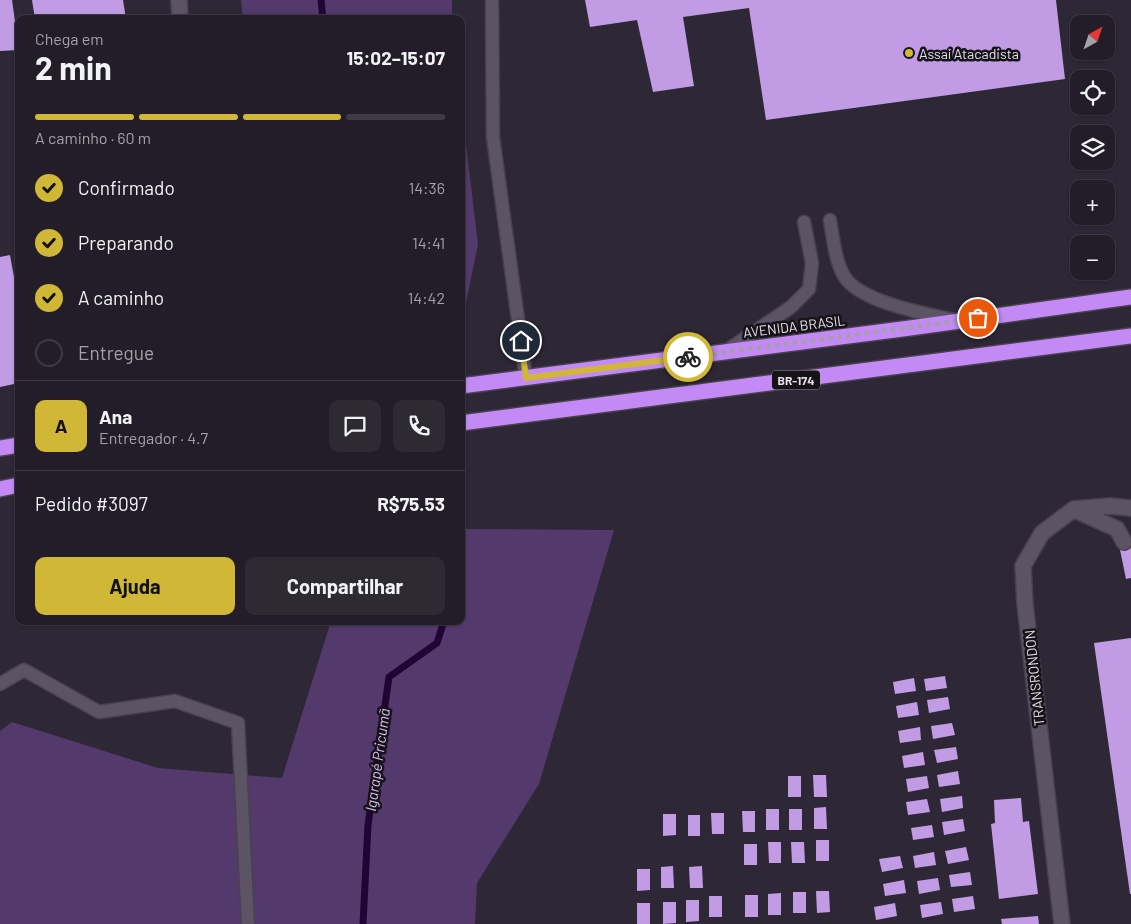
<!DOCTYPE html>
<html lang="pt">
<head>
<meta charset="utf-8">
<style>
  body { margin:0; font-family:Barlow,sans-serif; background:#2e2a34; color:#f1f3f6; height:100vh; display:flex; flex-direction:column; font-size:19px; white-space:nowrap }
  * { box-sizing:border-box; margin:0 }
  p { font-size:16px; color:#a2a2a8 }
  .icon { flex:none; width:28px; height:28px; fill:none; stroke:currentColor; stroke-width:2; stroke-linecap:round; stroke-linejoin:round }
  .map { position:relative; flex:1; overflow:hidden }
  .details { position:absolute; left:15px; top:15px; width:450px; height:610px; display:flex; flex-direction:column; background:#221d28; border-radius:10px; box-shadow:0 1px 4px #0004,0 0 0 1px #3f3b45 }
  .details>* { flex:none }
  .needle { width:32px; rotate:40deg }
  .fabs { position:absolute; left:1070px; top:15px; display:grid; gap:10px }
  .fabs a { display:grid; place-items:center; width:45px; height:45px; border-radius:10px; background:#221d28; box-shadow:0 1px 4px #0004,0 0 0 1px #3f3b45; font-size:25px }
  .pin { position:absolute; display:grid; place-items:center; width:42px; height:42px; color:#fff; margin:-21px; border:2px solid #fff; border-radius:50%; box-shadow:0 1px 5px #0007 }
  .courier { position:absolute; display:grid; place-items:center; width:50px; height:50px; margin:-25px; border:4px solid #d1b736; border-radius:50%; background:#fff; color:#222; box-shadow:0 1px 6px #0007 }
  .summary em { font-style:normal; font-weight:700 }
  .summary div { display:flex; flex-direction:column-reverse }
  .summary { display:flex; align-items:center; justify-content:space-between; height:85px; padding:0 20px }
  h1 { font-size:32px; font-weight:700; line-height:38px }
  .bar { display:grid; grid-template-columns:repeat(4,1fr); gap:8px 5px; align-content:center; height:60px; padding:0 20px }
  .bar i { height:6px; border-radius:4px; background:#3f3b45 }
  .bar .on { background:#d1b736 }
  .bar p { grid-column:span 4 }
  .line { display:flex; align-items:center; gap:12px; padding:0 20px; border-top:1px solid #3f3b45 }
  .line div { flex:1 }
  .round { display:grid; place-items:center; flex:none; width:52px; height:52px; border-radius:10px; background:#2e2a34 }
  ol { padding:0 20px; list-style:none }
  li { display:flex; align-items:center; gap:15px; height:55px }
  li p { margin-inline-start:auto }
  li .icon { padding:5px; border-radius:50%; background:#d1b736; color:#111; stroke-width:4 }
  li:last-child { color:#a2a2a8 }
  li i { width:28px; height:28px; border:2px solid #3f3b45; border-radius:50% }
  .primary-button { display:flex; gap:10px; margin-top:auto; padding:10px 20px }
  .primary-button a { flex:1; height:58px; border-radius:10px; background:#d1b736; color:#111; font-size:20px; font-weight:700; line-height:58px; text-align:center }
  .primary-button a+a { background:#2e2a34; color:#f1f3f6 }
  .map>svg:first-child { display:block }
</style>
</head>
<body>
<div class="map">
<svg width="1131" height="924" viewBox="0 0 1131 924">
  <rect width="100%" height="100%" fill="#2e2736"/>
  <path fill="#543a6c" d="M241,0H452V19H243Z
    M461,103L478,244L466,303L461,304Z
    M461,529L614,530L539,784L477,883L475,924H0V731L12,722L158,768L282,778L331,621H461Z"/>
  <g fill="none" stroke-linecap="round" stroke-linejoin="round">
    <path stroke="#200433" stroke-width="7" d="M321,0L323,19
      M363,924L368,825L389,677L437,643L444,621"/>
  </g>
  <path fill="#c19ce5" d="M0,0H12L19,50L0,51Z
    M32,0H123L126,19H35Z
    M585,0H1056L1065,79L766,120L749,8L683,17L694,86L653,92L637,20L590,27Z
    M10,255L19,305V383L0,387V257Z
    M1131,543V578L1126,579L1119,545Z
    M1131,638V894H1130L1094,643Z
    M945,676L947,688L926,691L924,679Z
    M914,678L916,691L895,694L893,682Z
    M948,697L950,709L929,713L927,700Z
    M917,702L919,715L898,718L896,706Z
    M952,723L955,735L933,739L931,726Z
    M920,727L921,740L900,743L898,731Z
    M956,747L958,759L937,763L934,750Z
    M923,752L925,765L904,768L902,756Z
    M958,771L960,784L939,787L937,775Z
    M813,775H826L827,797H814Z
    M788,776H801V797H788Z
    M927,776L929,788L908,792L906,779Z
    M962,796L963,808L942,812L940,799Z
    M1021,798L1023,822L1029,821L1038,894L999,899L991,824L995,823L994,800Z
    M927,799L930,812L908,815L906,802Z
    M826,807L827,829H814V808Z
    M766,809H779V830H766Z
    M789,809H802V830H789Z
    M742,811H755V832H743Z
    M711,813H724V834H712Z
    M663,814H676V835L663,836Z
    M688,815H700V836H688Z
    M963,819L965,831L944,835L942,822Z
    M932,825L934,837L913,840L911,828Z
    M816,840H829V861H816Z
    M768,842H781V863H769Z
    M791,842H804L805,863H792Z
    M744,844H757V865H744Z
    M966,847L969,860L948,864L945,851Z
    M934,852L936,865L915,868L913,856Z
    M900,856L903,868L882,872L879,859Z
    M673,866L674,888H661V867Z
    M702,866L703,888H690L689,867Z
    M637,869H650V890L637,891Z
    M970,872L972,885L951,887L949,875Z
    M938,878L940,890L919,894L917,881Z
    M904,880L906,893L885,896L883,884Z
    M816,891H829L830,912L817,913Z
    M793,892H806V913H793Z
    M781,893V915H768V894Z
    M745,895H758V917H745Z
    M709,896H722V917H709Z
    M973,896L975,909L954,912L952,899Z
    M686,900H699V921L686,922Z
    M663,902H676V923L663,924Z
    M941,902L943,914L922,918L920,905Z
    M637,903H650V924H637Z
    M895,903L897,916L876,920L874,907Z
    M1038,916L1039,924H1002L1001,919Z"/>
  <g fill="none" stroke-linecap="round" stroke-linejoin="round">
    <defs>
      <path id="lane" d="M492,0L493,137L526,378
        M830,220C833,238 835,260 844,276C859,302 927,314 954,320
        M726,351L791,307L809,289L812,263L804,222
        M0,684L24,670L99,712L175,701L238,723L248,924"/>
      <path id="street" d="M179,0L180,19
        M1075,510L1117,529L1124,542
        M1062,924L1025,604L1023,566L1042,533L1074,509L1110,506L1131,508"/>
      <path id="highway" d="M461,386L910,328L1131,297
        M461,423L1131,336
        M0,448L19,445
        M0,489L19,485"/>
    </defs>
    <use href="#lane" stroke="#48424e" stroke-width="15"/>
    <use href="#street" stroke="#48424e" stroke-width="18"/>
    <use href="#highway" stroke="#48424e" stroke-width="18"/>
    <use href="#lane" stroke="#5c5465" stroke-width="12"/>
    <use href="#street" stroke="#5c5465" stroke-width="15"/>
    <use href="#highway" stroke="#c38af6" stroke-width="15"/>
  </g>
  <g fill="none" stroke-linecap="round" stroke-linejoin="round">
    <path stroke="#a59fab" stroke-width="5" stroke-dasharray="0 9" d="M688,357L978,318"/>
    <path stroke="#d1b736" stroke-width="6" d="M521,341L526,378L688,357"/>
  </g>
  <circle fill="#d1b736" stroke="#151218" stroke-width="2" cx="909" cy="53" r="5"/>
  <g text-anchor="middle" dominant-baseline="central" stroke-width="5" stroke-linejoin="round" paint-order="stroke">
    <rect fill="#151218" stroke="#a7a2ab" stroke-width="1" x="772" y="370.5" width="48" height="19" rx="4"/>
    <g font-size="12" font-weight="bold" fill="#e5e0ea">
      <text x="796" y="380">BR-174</text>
    </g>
    <g font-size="14" fill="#e5e0ea" stroke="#151218" text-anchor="start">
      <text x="919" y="53">Assaí Atacadista</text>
    </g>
    <g font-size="14" fill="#e5e0ea" stroke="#151218">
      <text transform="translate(794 326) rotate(-7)">AVENIDA BRASIL</text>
      <text transform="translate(1034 678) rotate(-96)">TRANSRONDON</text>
    </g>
    <g font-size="15" font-style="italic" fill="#dcc0f9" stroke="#151218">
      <text transform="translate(377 760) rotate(-82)">Igarapé Pricumã</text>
    </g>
  </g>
</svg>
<div class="fabs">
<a><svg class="needle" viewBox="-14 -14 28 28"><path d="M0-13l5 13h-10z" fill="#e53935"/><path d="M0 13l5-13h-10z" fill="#a2a2a8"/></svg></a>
<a><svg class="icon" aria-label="locate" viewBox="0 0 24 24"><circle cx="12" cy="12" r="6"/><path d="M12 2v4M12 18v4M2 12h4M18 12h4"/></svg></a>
<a><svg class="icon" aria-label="layers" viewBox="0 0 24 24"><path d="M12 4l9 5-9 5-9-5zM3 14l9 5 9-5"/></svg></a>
<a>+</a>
<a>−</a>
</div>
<div class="pin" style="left:978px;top:318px;background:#ea580c"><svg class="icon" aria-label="bag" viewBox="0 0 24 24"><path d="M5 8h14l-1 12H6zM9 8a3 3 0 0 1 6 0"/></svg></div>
<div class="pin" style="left:521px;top:341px;background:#1f2937"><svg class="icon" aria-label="home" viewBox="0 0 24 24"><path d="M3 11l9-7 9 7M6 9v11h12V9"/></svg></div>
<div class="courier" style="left:688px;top:357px"><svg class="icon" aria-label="bike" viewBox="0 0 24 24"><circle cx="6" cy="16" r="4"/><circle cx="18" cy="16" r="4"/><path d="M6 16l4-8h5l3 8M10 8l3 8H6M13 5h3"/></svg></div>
<section class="details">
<div class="summary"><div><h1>2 min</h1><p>Chega em</p></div><em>15:02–15:07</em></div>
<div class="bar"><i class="on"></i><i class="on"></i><i class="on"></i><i></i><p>A caminho · 60 m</p></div>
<ol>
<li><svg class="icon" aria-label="check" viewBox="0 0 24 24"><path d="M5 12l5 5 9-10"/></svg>Confirmado<p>14:36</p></li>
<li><svg class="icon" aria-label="check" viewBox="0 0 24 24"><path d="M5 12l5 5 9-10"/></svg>Preparando<p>14:41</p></li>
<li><svg class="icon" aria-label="check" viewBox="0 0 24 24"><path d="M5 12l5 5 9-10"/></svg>A caminho<p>14:42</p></li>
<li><i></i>Entregue</li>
</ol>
<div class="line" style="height:90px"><b class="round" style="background:#d1b736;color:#111">A</b><div><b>Ana</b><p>Entregador · 4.7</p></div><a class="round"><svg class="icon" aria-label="chat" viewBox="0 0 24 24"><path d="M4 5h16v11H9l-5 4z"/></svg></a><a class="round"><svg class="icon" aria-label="phone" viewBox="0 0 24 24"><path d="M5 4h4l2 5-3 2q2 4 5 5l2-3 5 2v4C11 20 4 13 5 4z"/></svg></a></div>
<div class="line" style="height:65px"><div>Pedido #3097</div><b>R$75.53</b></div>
<div class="primary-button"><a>Ajuda</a><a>Compartilhar</a></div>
</section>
</div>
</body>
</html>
